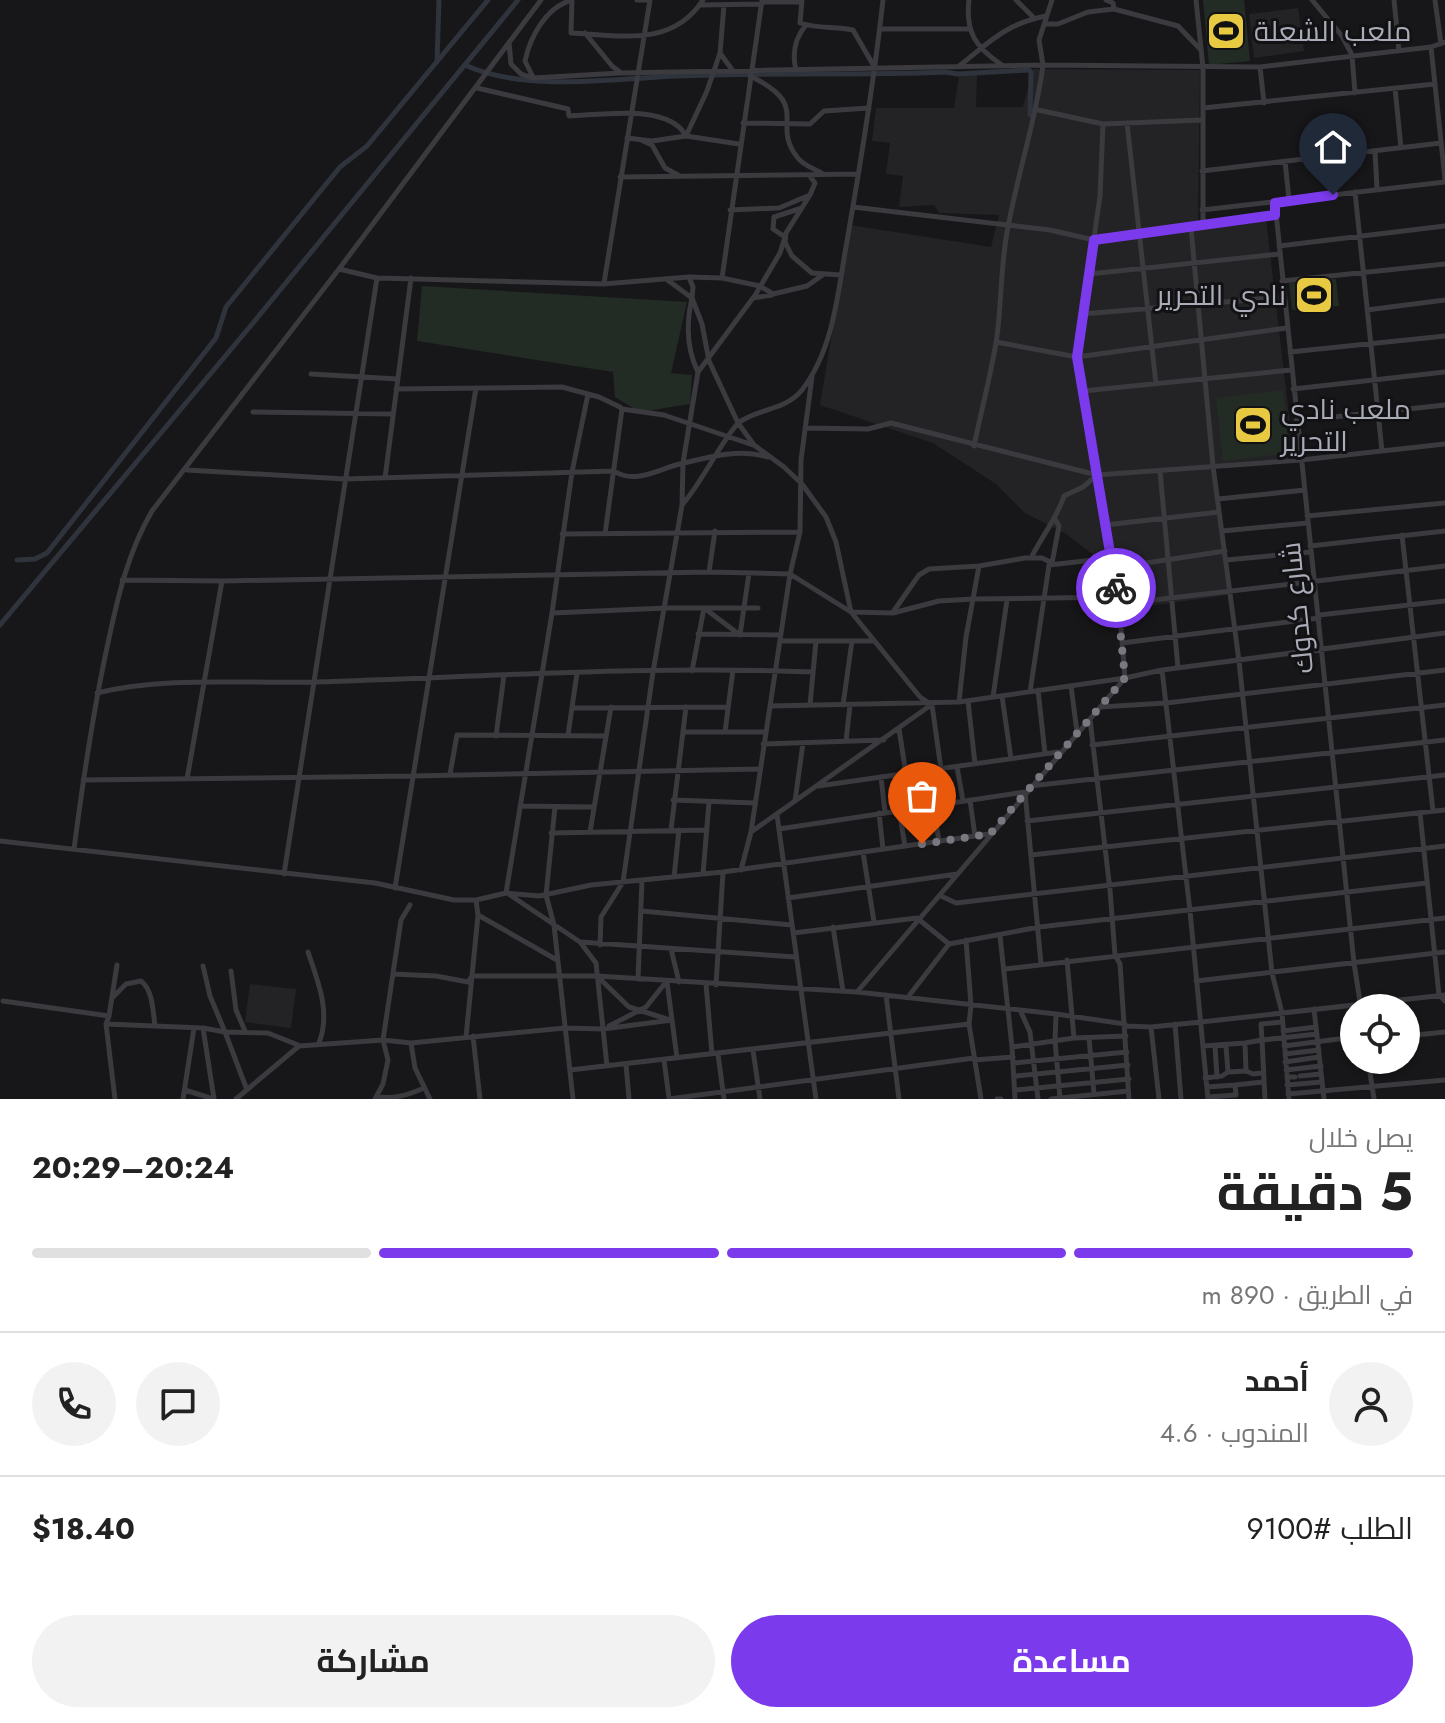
<!DOCTYPE html>
<html lang="ar">
<head>
<meta charset="utf-8">
<style>
  body { margin:0; font-family:Jost,Cairo,sans-serif; background:#f2f2f2; color:#222; direction:rtl; height:100vh; display:flex; flex-direction:column; font-size:30px; white-space:nowrap }
  * { box-sizing:border-box; margin:0 }
  p { font-size:26px; color:#767676 }
  .icon { flex:none; width:44px; height:44px; fill:none; stroke:currentColor; stroke-width:2; stroke-linecap:round; stroke-linejoin:round }
  .map { position:relative; height:1099px; overflow:hidden; direction:ltr }
  .details { display:flex; flex-direction:column; background:#fff; flex:1 }
  .details>* { flex:none }
  .controls { position:absolute; left:1340px; top:994px; display:grid; gap:16px }
  .controls a { display:grid; place-items:center; width:80px; height:80px; border-radius:50%; background:#fff; box-shadow:0 2px 6px #0004; font-size:40px }
  .pin { position:absolute; display:grid; place-items:center; width:68px; height:68px; color:#fff; margin:-82px -34px; border-radius:50% 50% 50% 0; rotate:-45deg; box-shadow:0 0 8px #0007 }
  .pin .icon { rotate:45deg }
  .courier { position:absolute; display:grid; place-items:center; width:80px; height:80px; margin:-40px; border:6px solid #7c3aed; border-radius:50%; background:#fff; color:#222; box-shadow:0 2px 10px #0007 }
  .headline em { font-style:normal; font-weight:700 }
  .headline div { display:flex; flex-direction:column-reverse }
  .headline { display:flex; align-items:center; justify-content:space-between; height:136px; padding:0 32px }
  h1 { font-size:52px; font-weight:700; line-height:60px }
  .bar { display:grid; grid-template-columns:repeat(4,1fr); gap:12px 8px; align-content:center; height:96px; padding:0 32px }
  .bar i { height:10px; border-radius:6px; background:#e0e0e0 }
  .bar .current { background:#7c3aed }
  .bar p { grid-column:span 4 }
  .line { display:flex; align-items:center; gap:20px; padding:0 32px; border-top:2px solid #e0e0e0 }
  .line div { flex:1 }
  .round { display:grid; place-items:center; flex:none; width:84px; height:84px; border-radius:42px; background:#f2f2f2 }
  .primary-button { display:flex; gap:16px; margin-top:auto; padding:16px 32px }
  .primary-button a { flex:1; height:92px; border-radius:48px; background:#7c3aed; color:#fff; font-size:32px; font-weight:700; line-height:92px; text-align:center }
  .primary-button a+a { background:#f2f2f2; color:#222 }
  .map>svg:first-child { display:block }
</style>
</head>
<body>
<div class="map">
<svg width="1445" height="1099" viewBox="0 0 1445 1099">
  <rect width="100%" height="100%" fill="#171719"/>
  <path fill="#232326" d="M1298,8L1304,51L1254,58L1249,14Z
    M1033,69L1200,70L1198,223L1265,211L1294,458L1211,466L1229,595L1119,610L1107,565L1066,534L1025,513L996,484L933,443L820,405L850,225L991,247L999,215L939,213L934,205L899,207L903,176L886,174L890,143L872,141L876,108H954L959,75H977L976,107H1023Z
    M250,984L296,989L291,1028L245,1022Z"/>
  <path fill="#232b25" d="M1203,0H1244L1250,61L1209,65Z
    M1336,279L1339,306L1292,310L1289,283Z
    M422,286L687,302L671,373L692,375L690,404L640,412L615,397L613,372L417,341Z
    M1283,390L1290,453L1223,461L1216,398Z"/>
  <g fill="none" stroke-linecap="round" stroke-linejoin="round">
    <path stroke="#2e333c" stroke-width="5" d="M437,62L439,0
      M465,65C523,92 613,79 676,76C766,72 856,76 945,72L958,74L1029,70L1031,72L1030,115
      M17,560L35,559L47,553L216,338L226,307L340,167L367,146L488,0
      M0,625L253,323L518,0"/>
    <path stroke="#3a3a3f" stroke-width="5" d="M572,0L571,33C620,35 672,48 703,0
      M637,0H650
      M802,0L800,23C818,29 835,26 853,30L875,68
      M969,0C965,32 976,48 1002,65
      M1016,0L1034,18
      M1106,0L1113,3L1114,9
      M1196,0L1203,68V226
      M1312,0L1342,36L1352,55L1355,93
      M1394,0L1399,51
      M1435,0L1441,44
      M762,2H802
      M700,5L762,4
      M724,5L720,53L733,71
      M1044,24H1058L1088,12L1114,9L1178,26L1200,49
      M880,29H970
      M585,33L612,66L620,72
      M509,42L511,64L521,74L533,78L620,73L1043,65L1039,40L1052,0
      M1431,47L1445,179
      M959,66C990,42 1005,24 1046,16
      M1260,67L1264,103
      M796,70C792,54 795,38 806,25
      M750,76C813,106 770,122 797,157C802,165 815,169 823,174
      M533,77L525,61C530,37 546,7 572,0
      M477,88L568,109L569,116C601,115 669,103 686,136
      M1395,88L1401,148
      M1203,108L1435,84
      M1038,110L1103,124
      M743,123L810,124L824,111L869,108
      M1127,123L1156,384
      M686,136L707,91L720,53
      M627,138L652,141L686,136L739,144
      M643,141L652,145L665,168L678,175
      M1375,151L1377,189
      M1285,161L1289,200
      M1202,171L1441,143
      M620,177L858,174
      M1355,192L1382,451
      M810,195L786,233L785,242L792,256L812,273L841,275
      M1275,203L1354,963L1361,1008
      M853,207L1050,230L1094,240L1275,215
      M730,210L779,208L810,195L815,183L809,175
      M1202,210L1445,182
      M1191,228L1213,466L1239,661L1272,973L1282,1013L1289,1099
      M1279,246L1445,226
      M339,269L377,278L603,284L689,277L722,278L760,286L773,294L807,286L824,274
      M1089,274L1280,254
      M689,277L693,287L692,298L702,324L709,361L738,423C758,408 785,411 802,390C834,349 838,291 847,241C861,161 874,81 883,0
      M722,278L762,0
      M666,279L692,298C686,324 686,348 698,372L753,298L772,295
      M1282,281L1445,264
      M604,283L650,0
      M754,297L780,253L785,237L773,229L774,217L802,208
      M1367,310L1445,300
      M1083,314L1284,297
      M996,342L1077,357L1287,328
      M1290,352L1445,336
      M311,374L398,379
      M396,389L562,387L599,397L620,407L622,409L605,534
      M1293,389L1445,372
      M1083,391L1291,370
      M622,409L664,415L753,445
      M253,412L393,414
      M1296,421L1445,405
      M805,428L868,429L891,423L1097,475L1301,460L1445,444
      M974,446C981,412 990,378 996,343C1002,305 1000,266 1008,227C1018,172 1036,120 1043,65L1260,67L1431,47L1445,42
      M187,470L345,479L614,471C636,485 658,469 680,464C708,457 740,448 768,457
      M1160,471L1178,668
      M385,478L411,278
      M1218,499L1305,490
      M682,505L683,463L698,372
      M1307,516L1445,503
      M1105,525L1219,512
      M1222,531L1308,523
      M562,534L800,532
      M1402,535L1433,811
      M1310,546L1445,531
      M1031,558C1042,536 1057,518 1064,496L1083,487L1097,475
      M1226,560L1311,552
      M1113,568L1225,551
      M709,572L715,531
      M122,580L222,581L709,572L790,574L851,612L893,613L939,601L974,599L1118,597
      M1119,604L1445,566
      M893,612L919,575L929,569L979,566L1025,558H1042L1052,563L1059,526L1055,519
      M552,613L666,608H758
      M1319,615L1445,601
      M698,634L781,635
      M780,641H874
      M1122,643L1319,618
      M1162,670L1190,911L1208,1099
      M692,671L704,608L740,635L749,573
      M1071,686L1077,732
      M1038,690L1045,754
      M1030,692L1049,565L1111,558
      M97,693C167,676 243,684 315,682C481,677 647,665 813,672
      M1002,696L1011,759
      M993,697L1007,600
      M968,701L975,764
      M959,702L966,637L979,566
      M810,705L816,641
      M843,705L852,641
      M770,706L959,702L1125,678L1162,670L1445,633
      M1100,707L1166,703L1445,670
      M572,708L728,707
      M1090,719L1110,890L1115,955L1120,964L1129,1099
      M899,729L906,774
      M683,732H765
      M725,732L733,670
      M568,735L577,673
      M496,736L504,675
      M846,741L850,705
      M763,744L884,740
      M1092,745L1445,705
      M957,767L963,801
      M450,774L457,735L606,736
      M881,777L885,812
      M187,779L222,581
      M83,780L412,776L760,769
      M818,786L1058,752
      M1030,786L1445,740
      M673,800L755,803
      M970,800L975,836
      M795,801L803,743
      M933,805L939,841
      M520,806L594,807
      M555,807L546,895L554,925L573,1099
      M899,810L905,846
      M879,813L883,849
      M1420,813L1439,995L1445,1001
      M777,815L816,1099
      M1027,821L1445,775
      M779,829L1025,792L1041,964
      M671,830L686,707
      M590,832L611,707
      M751,832L931,705
      M551,833L707,830
      M0,841L375,883L454,900H476L506,893L539,896L591,885L723,872L989,834
      M74,849C83,780 93,711 108,643C118,596 128,552 152,511L339,269L541,0
      M863,852L874,922
      M1031,855L1445,810
      M741,870L751,832L790,574L800,532L801,460L812,377
      M284,874L377,278
      M703,874L709,802
      M674,877L679,830
      M395,888L476,388
      M506,893L552,613L572,472L588,394
      M510,895L580,942L796,957
      M941,896L956,903L1445,846
      M788,898L957,874
      M642,911L792,925
      M478,915L557,960
      M833,927L843,991
      M793,933L917,918L949,944L1039,927L1427,883
      M1000,936L1012,1047L1074,1038L1126,1036
      M966,940L971,1005L969,1024L981,1099
      M580,942L596,963L607,1066
      M600,945L601,917L623,882L653,672L682,505C704,479 717,448 738,423L754,445L784,467L802,484L826,517L836,542L851,612L920,697L932,705L941,769
      M671,949L679,982
      M308,952C318,982 331,1012 319,1043
      M1067,960L1074,1038
      M203,966L210,996L225,1032L268,1033L298,1045
      M1005,969L1445,918
      M231,971L236,1010L245,1031
      M393,974L436,976L468,982L472,976H597L857,992L1056,1014L1125,1024
      M598,977L629,1007L670,1020
      M638,979L642,880
      M1196,981L1445,952
      M667,982L677,1058
      M706,984L712,1054
      M716,985L723,872
      M857,992L1125,678L1119,604L1077,357L1100,196L1103,124L1202,120
      M886,995L899,1099
      M908,997L949,944
      M112,998L126,984L141,981C153,990 153,1012 155,1026
      M3,1001L109,1016L106,1024L203,1028L225,1032L247,1090
      M1314,1009L1324,1099
      M1020,1010L1030,1032L1038,1099
      M1056,1014L1055,1041L1060,1098
      M109,1016L117,965
      M1282,1022L1261,1024L1262,1040L1317,1034
      M106,1024L115,1099
      M1175,1024L1181,1099
      M609,1026L646,1007L666,982
      M1126,1026L1151,1027L1201,1022L1445,995
      M1151,1027L1159,1099
      M203,1028L214,1099
      M1283,1031L1316,1027
      M473,1036L480,1099
      M1406,1036L1445,1032
      M466,1037L478,915L476,900
      M1089,1038L1094,1094
      M411,1043L415,1068L430,1099
      M1245,1043L1262,1040L1265,1099
      M1203,1046L1245,1043L1246,1071L1228,1072L1226,1046
      M1215,1046L1217,1077
      M1284,1046L1354,1037
      M1012,1047L1015,1099
      M753,1050L760,1099
      M718,1054L724,1099
      M1285,1054L1319,1050
      M664,1060L669,1098
      M974,1060L1013,1057
      M1368,1060L1374,1099
      M1285,1062L1319,1057
      M1013,1063L1127,1052
      M626,1064L629,1099
      M570,1070L969,1024
      M1286,1070L1321,1066
      M1246,1071L1253,1074L1262,1073
      M1015,1076L1128,1065
      M1300,1076L1321,1074
      M1287,1077H1295
      M1205,1078L1222,1076L1228,1072
      M1287,1085L1322,1082
      M1207,1087L1235,1085
      M1015,1090L1129,1079
      M1288,1094L1445,1080
      M377,1097C395,1099 408,1095 424,1088
      M1208,1097L1236,1095L1235,1085L1263,1082
      M183,1099L194,1028
      M213,1099L185,1090L213,1099
      M236,1099L299,1046L383,1040L411,1043L565,1028L603,1029L672,1020
      M375,1099L383,1084L388,1060L383,1040L401,920L410,905
      M669,1099L974,1058
      M997,1099H1001
      M1051,1099L1128,1091"/>
  </g>
  <g fill="none" stroke-linecap="round" stroke-linejoin="round">
    <path stroke="#777880" stroke-width="8" stroke-dasharray="0 14.4" d="M922,844L990,834L1125,678L1116,588"/>
    <path stroke="#7c3aed" stroke-width="10" d="M1116,588L1077,357L1094,240L1275,215V203L1333,195"/>
  </g>
  <defs>
    <symbol id="stadium-square" viewBox="-11 -11 22 22"><rect x="-9" y="-9" width="18" height="18" rx="4" fill="#e7ca41" stroke="#121214"/><path d="M0-5a6.5 5 0 1 0 0 10a6.5 5 0 1 0 0-10ZM-3.5-1.8h7v3.6h-7Z" fill="#111"/></symbol>
  </defs>
  <g fill-rule="evenodd">
    <use href="#stadium-square" x="1204" y="9" width="44" height="44"/>
    <use href="#stadium-square" x="1292" y="273" width="44" height="44"/>
    <use href="#stadium-square" x="1231" y="403" width="44" height="44"/>
  </g>
  <g text-anchor="middle" dominant-baseline="central" stroke-width="6" stroke-linejoin="round" paint-order="stroke">
    <g font-size="28" fill="#aaacb8" stroke="#121214" text-anchor="start">
      <text x="1254" y="31">ملعب الشعلة</text>
      <text x="1286" y="295" text-anchor="end">نادي التحرير</text>
      <text x="1281" y="409">ملعب نادي<tspan x="1281" dy="32">التحرير</tspan></text>
    </g>
    <g font-size="28" fill="#aaacb8" stroke="#121214">
      <text transform="translate(1297 608) rotate(-96)">شارع كدوك</text>
    </g>
  </g>
</svg>
<div class="controls">
<a><svg class="icon" aria-label="locate" viewBox="0 0 24 24"><circle cx="12" cy="12" r="6"/><path d="M12 2v4M12 18v4M2 12h4M18 12h4"/></svg></a>
</div>
<div class="pin" style="left:922px;top:844px;background:#ea580c"><svg class="icon" aria-label="bag" viewBox="0 0 24 24"><path d="M5 8h14l-1 12H6zM9 8a3 3 0 0 1 6 0"/></svg></div>
<div class="pin" style="left:1333px;top:195px;background:#1f2937"><svg class="icon" aria-label="home" viewBox="0 0 24 24"><path d="M3 11l9-7 9 7M6 9v11h12V9"/></svg></div>
<div class="courier" style="left:1116px;top:588px"><svg class="icon" aria-label="bike" viewBox="0 0 24 24"><circle cx="6" cy="16" r="4"/><circle cx="18" cy="16" r="4"/><path d="M6 16l4-8h5l3 8M10 8l3 8H6M13 5h3"/></svg></div>
</div>
<section class="details">
<div class="headline"><div><h1>5 دقيقة</h1><p>يصل خلال</p></div><em>20:24–20:29</em></div>
<div class="bar"><i class="current"></i><i class="current"></i><i class="current"></i><i></i><p>في الطريق · 890 m</p></div>
<div class="line" style="height:144px"><a class="round"><svg class="icon" aria-label="person" viewBox="0 0 24 24"><circle cx="12" cy="8" r="4"/><path d="M4 21q1-7 8-7t8 7"/></svg></a><div><b>أحمد</b><p>المندوب · 4.6</p></div><a class="round"><svg class="icon" aria-label="chat" viewBox="0 0 24 24"><path d="M4 5h16v11H9l-5 4z"/></svg></a><a class="round"><svg class="icon" aria-label="phone" viewBox="0 0 24 24"><path d="M5 4h4l2 5-3 2q2 4 5 5l2-3 5 2v4C11 20 4 13 5 4z"/></svg></a></div>
<div class="line" style="height:104px"><div>الطلب #9100</div><b>$18.40</b></div>
<div class="primary-button"><a>مساعدة</a><a>مشاركة</a></div>
</section>
</body>
</html>
